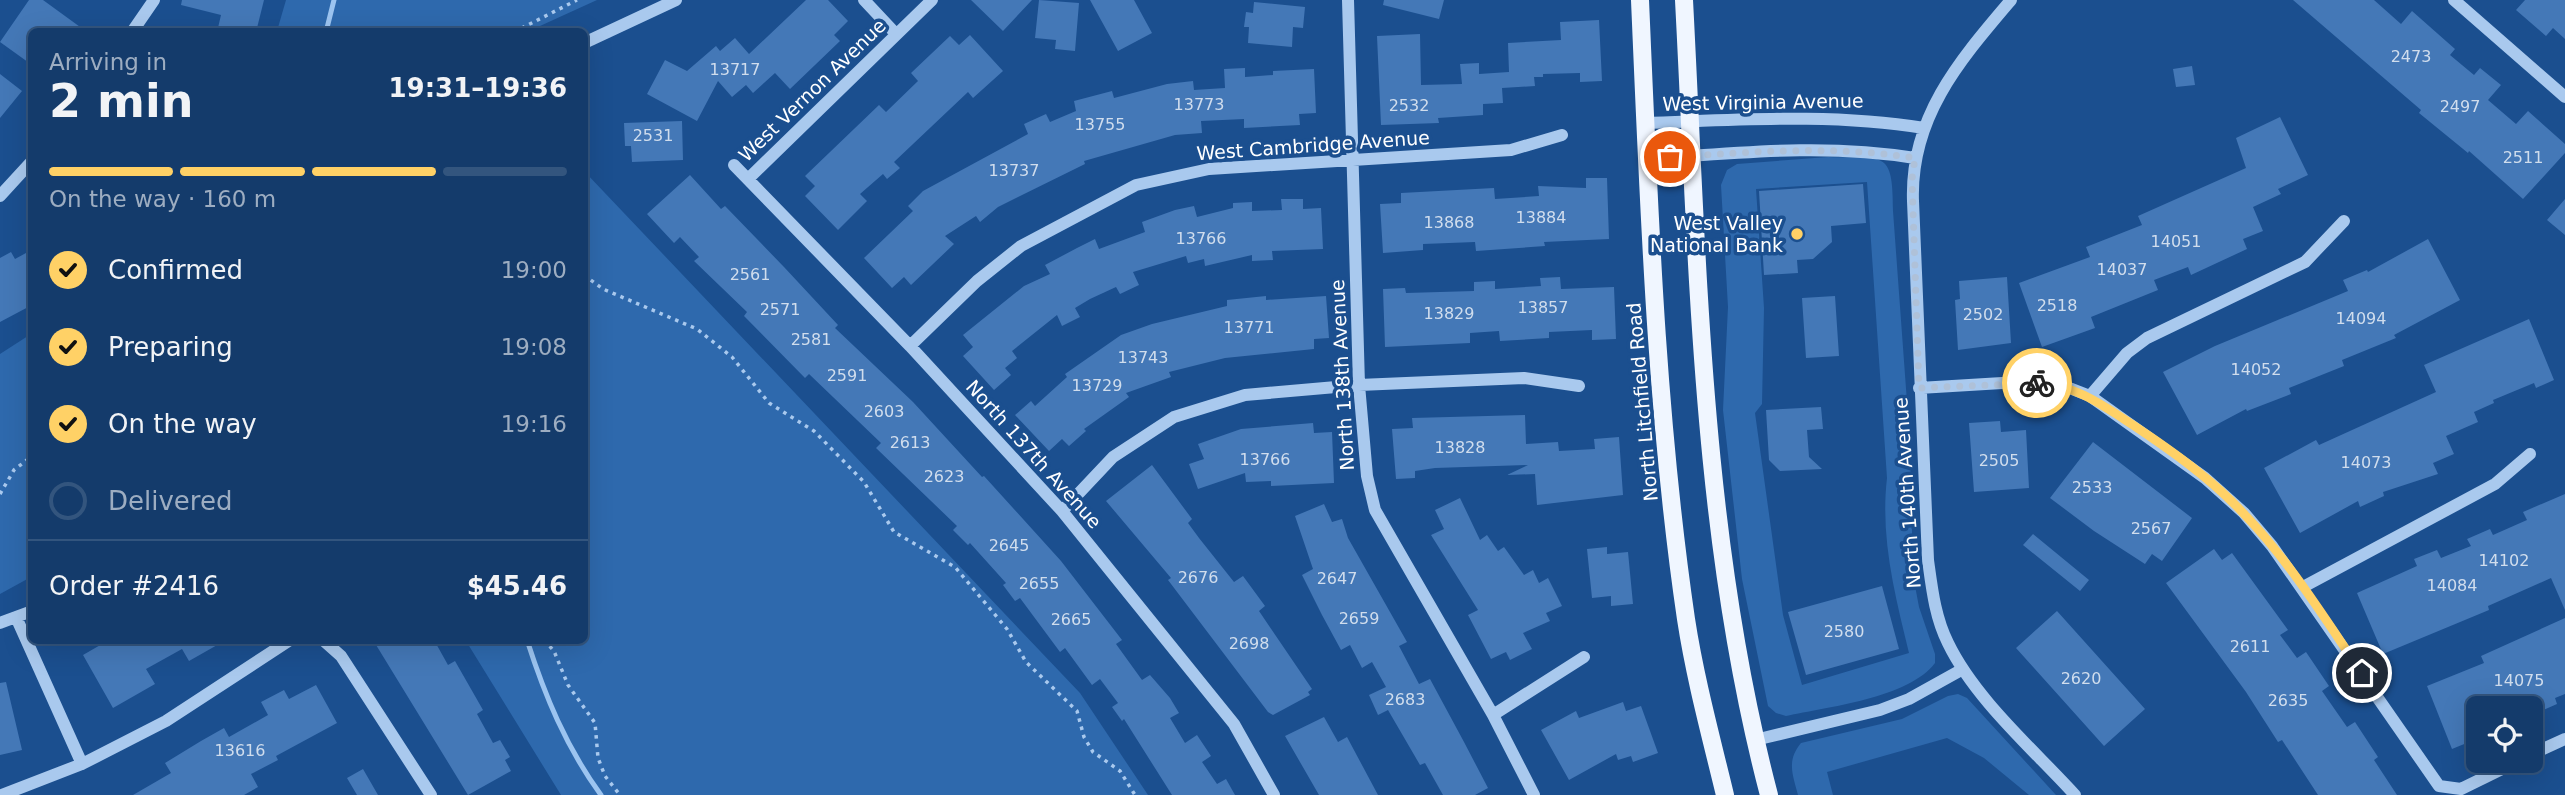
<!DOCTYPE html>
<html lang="en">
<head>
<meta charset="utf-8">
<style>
  body { margin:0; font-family:"DejaVu Sans",sans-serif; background:#214673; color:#f1f3f6; height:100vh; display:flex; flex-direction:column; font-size:26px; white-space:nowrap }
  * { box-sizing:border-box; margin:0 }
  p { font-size:23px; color:#9dadc1 }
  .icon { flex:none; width:38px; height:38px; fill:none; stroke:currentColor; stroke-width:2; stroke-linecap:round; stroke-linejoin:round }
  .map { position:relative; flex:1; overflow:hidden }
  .sheet { position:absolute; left:28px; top:28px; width:560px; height:616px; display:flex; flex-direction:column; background:#143b6b; border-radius:10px; box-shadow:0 7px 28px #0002,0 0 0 2px #33557e }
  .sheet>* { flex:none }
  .fabs { position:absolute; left:2466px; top:696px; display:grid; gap:14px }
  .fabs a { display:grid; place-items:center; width:77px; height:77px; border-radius:10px; background:#143b6b; box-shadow:0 7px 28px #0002,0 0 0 2px #33557e; font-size:35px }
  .pin { position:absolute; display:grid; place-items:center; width:60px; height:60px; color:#fff; margin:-30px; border:4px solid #fff; border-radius:50%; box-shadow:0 2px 7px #0007 }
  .courier { position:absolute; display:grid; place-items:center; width:70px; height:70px; margin:-35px; border:5px solid #ffd166; border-radius:50%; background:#fff; color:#222; box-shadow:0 2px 9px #0007 }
  .headline em { font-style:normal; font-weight:600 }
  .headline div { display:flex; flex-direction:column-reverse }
  .headline { display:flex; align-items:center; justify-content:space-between; height:119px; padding:0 21px }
  h1 { font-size:46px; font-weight:600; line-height:52px }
  .bar { display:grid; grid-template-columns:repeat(4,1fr); gap:10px 7px; align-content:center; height:84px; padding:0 21px }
  .bar i { height:9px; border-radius:5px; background:#33557e }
  .bar .on { background:#ffd166 }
  .bar p { grid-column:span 4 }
  .line { display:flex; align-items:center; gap:18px; padding:0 21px; border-top:2px solid #33557e }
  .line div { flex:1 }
  ol { padding:0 21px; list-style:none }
  li { display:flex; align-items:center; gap:21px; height:77px }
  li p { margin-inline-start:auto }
  li .icon { padding:7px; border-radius:50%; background:#ffd166; color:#111; stroke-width:4 }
  li:last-child { color:#9dadc1 }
  li i { width:38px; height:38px; border:4px solid #33557e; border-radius:50% }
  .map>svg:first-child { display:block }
</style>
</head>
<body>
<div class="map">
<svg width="2565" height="795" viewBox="0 0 2565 795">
  <rect width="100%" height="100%" fill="#1b4f8f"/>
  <path fill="#2e69ad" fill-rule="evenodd" d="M286,0H597L529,31H277Z
    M1828,157C1884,159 1893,148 1893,211L1910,443L1913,575L1919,607L1935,654V663C1909,698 1827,707 1786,716L1776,713L1768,706L1742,579L1723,410L1728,307L1721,185L1727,170L1737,164ZM1867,182L1887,478C1880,538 1895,595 1909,653L1802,685L1783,615L1755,413L1762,404L1764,308L1756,189Z
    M585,172L1080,693L1148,795H561L466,641L584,640Z
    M31,334V577L0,594V354Z
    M1958,694L1967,698L2056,795H2029L1984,758L1947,738L1827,772L1833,795H1798C1793,775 1786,761 1801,743L1902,719L1948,696Z"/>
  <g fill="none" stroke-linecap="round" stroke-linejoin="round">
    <path stroke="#9cc4f0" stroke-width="5" d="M326,32L334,0
      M527,640C545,696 566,747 601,795"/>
  </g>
  <path fill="#4478b7" d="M29,0H43L87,32H32V65L0,42Z
    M182,0H264L256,32H217L221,15L181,5Z
    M806,0H828L848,21L834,35L840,41L790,89L775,73L753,93L746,85L732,97L718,81L697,121L647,94L665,60L687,71L716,46L720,51L735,38L749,54Z
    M971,0H1032L1003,31Z
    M1039,0L1079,3L1075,51L1055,49L1056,40L1035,38Z
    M1090,0H1134L1152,33L1118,51Z
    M1384,0H1444L1439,19L1383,5Z
    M2293,0H2374L2401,24L2412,11L2455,49L2450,55L2474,75L2480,68L2501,85L2488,100L2516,124L2528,111L2565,144V153L2523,199L2469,151L2468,153L2419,113L2421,110Z
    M2525,0H2565V39L2553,28L2546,36L2516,10Z
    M1254,2L1305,7L1303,28L1293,27L1292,47L1248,43L1249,27H1244L1246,12L1253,13Z
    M1599,20L1602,81L1580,82V73L1543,74V77H1534L1535,86L1502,88L1503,103L1483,104V115L1438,118L1439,123L1381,125L1377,36L1420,34L1421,85L1462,84L1460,64L1479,63V74L1509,72L1508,43L1561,40L1560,22Z
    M970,35L1003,71L973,98L968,92L894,162L900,168L887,179L883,174L860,194L867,201L838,230L805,196L815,186L805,176L879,105L886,112L918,81L911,73L950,36L959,45Z
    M2192,66L2195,85L2176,87L2173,69Z
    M1245,68V77L1273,75V71L1314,69L1316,113L1299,114L1300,125L1244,128V119L1201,121L1202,133L1175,135L1084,161L1085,164L998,207L980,222L976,216L945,236L954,244L911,285L904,277L892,288L864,258L913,211L908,206L923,191L1028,134L1024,124L1046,114L1050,122L1076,111L1074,101L1112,91L1114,98L1167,84L1193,81L1194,90L1225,88L1224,69Z
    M0,74L22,91L0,118Z
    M2280,117L2308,175L2278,189L2281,194L2253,207L2263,231L2243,239L2247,249L2191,275L2188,267L2154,280L2158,290L2091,317L2095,328L2042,347L2019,283L2090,257L2086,247L2142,225L2138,216L2246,168L2236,138Z
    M682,121L683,160L632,162L631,146H625L624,123Z
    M690,175L721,209L725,206L784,267L838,325L835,328L913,402L982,477L984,476L1061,561L1122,640L1116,644L1142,680L1150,675L1170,698L1179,713L1170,718L1185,743L1197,735L1211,756L1202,762L1217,784L1226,779L1235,795H1172L1124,719L1122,721L1112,707L1118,703L1100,679L1092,685L1065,648L1060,652L1020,598L1015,601L1003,585L1006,583L970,543L968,545L953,530L957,526L876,448L881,443L809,374L805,378L744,316L747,312L694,261L699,257L680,237L674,243L647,214Z
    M1586,178H1607L1609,239L1544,242L1545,246L1476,251L1475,242L1423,244V250L1383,253L1380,204L1401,203V193L1494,188L1495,199L1539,196L1538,186L1586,188Z
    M1863,184L1866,223L1831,226L1832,242L1813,259L1797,260L1798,273L1764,275L1759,191Z
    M1281,199H1303V209L1321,208L1323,249L1272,251L1273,260L1252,261V255L1205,266L1204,259L1188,263L1186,256L1133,272L1139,285L1120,294L1116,287L1090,299L1075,308L1080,317L1062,326L1057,315L1012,351L1017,358L1005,368L1011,375L994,390L963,356L973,347L963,335L1024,286L1050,274L1045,265L1077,248L1095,239L1099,249L1145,232L1142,222L1175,210L1194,206L1197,217L1233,208V203L1252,202V211L1282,210Z
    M2565,199V235L2547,220Z
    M2428,239L2460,300L2394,335L2396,338L2342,360L2344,366L2289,388L2291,394L2247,411L2246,409L2197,435L2163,372L2215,346L2348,291L2343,280L2367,270L2368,272Z
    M11,252L15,259L26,253L32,262V305L0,322V258Z
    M1560,277L1561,289L1614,287L1616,339L1592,340V330L1549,332V338L1500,341L1499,331L1470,333V343L1385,347L1383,289L1405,288L1406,293L1474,291V282L1495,281V289L1541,286L1540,278Z
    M2007,277L2011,343L1958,350L1955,300L1960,299L1959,281Z
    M1266,296V300L1326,296L1329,338L1314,339V349L1225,358L1169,372L1171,377L1126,393L1129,397L1084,429L1086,431L1069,446L1062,439L1049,451L1015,415L1031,401L1035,406L1067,377L1065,374L1121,335L1152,324L1227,306V300Z
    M1835,296L1839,356L1806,358L1802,298Z
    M2529,319L2554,380L2536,388L2534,383L2493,400L2494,403L2474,412L2478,422L2446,436L2454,454L2433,463L2438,474L2383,492L2384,496L2360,507L2358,501L2300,533L2264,468L2316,440L2319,445L2436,392L2424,365Z
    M1821,407L1823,429L1807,430L1809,457L1822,469L1780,471L1769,460L1766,410Z
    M1525,415L1526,444L1558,442L1559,451L1595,449L1594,439L1619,437L1623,495L1537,505L1535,474L1507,475L1528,465L1435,468L1415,471V478L1396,479L1392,429L1413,428L1412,418Z
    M2000,421L2001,432L2026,430L2029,488L1974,492L1969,423Z
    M1313,423L1314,433L1332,432L1334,483L1271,486V481L1246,482L1245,473L1198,489L1189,464L1204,459L1198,444L1241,429Z
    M2093,442L2192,518L2162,561L2152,554L2145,564L2094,531L2050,498Z
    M1152,465L1192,519L1188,523L1199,538L1234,582L1243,576L1265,606L1259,611L1312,689L1308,692L1310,695L1273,715L1268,712L1168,580L1171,578L1106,501Z
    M2565,494V610L2551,578L2488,606L2489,610L2383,654L2357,593L2417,566L2414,559L2437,550L2441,558L2471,546L2467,539L2490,529L2493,535L2527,520L2523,512Z
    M1460,498L1480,540L1487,535L1498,551L1504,547L1524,575L1533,570L1539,583L1548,578L1562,606L1546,613L1550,621L1523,633L1532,649L1510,660L1506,652L1491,659L1468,615L1478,610L1431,535L1444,529L1435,510Z
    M1324,504L1332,522L1342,519L1348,538L1407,642L1399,646L1419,684L1430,679L1464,742L1488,788L1475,795H1443L1425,763L1420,765L1388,710L1378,715L1369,695L1386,687L1372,662L1362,668L1350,645L1341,650L1322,615L1302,575L1313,569L1295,516Z
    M2033,534L2089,580L2080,591L2023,545Z
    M1607,547V554L1628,552L1633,604L1611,606V596L1592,598L1587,549Z
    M2214,549L2222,560L2232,553L2288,630L2280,635L2297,658L2306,652L2329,686L2322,691L2347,727L2355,722L2378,757L2374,760L2397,795H2318L2282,740L2278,742L2246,692L2166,583Z
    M1882,586L1899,649L1806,675L1788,612Z
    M2057,611L2145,709L2104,746L2016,648Z
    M2565,618V694L2555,698L2557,704L2534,714L2532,709H2478V730L2471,733L2474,740L2452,749L2427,686L2484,663L2481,656Z
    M109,640H226L189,661L182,649L146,669L155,684L113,708L83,655Z
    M373,640H434L448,665L455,661L483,710L477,714L493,743L500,740L510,757L505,760L511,771L468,795Z
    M6,682L22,750L0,755V683Z
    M316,685L337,723L276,756L278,760L251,774L258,787L244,795H133L171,773L165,763L201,741L224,728L229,737L268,715L261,702L284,690L289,699Z
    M1623,702L1626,711L1641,706L1658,753L1633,762L1631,756L1618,760L1616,754L1569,780L1541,730L1576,711L1579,718Z
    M1324,717L1338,742L1347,737L1378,795H1319L1285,736Z
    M363,769L378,795H357L347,778Z"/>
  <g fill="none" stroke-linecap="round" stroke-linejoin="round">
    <path stroke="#a9c9ee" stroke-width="3.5" stroke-dasharray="3.5 5" stroke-linecap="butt" d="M514,32L577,0
      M584,275L603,289L697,329L732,357L769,403L814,431L864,482L894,532L955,567L1007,629L1026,662L1077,711L1084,737L1093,752L1120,771L1135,795
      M0,494L14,470L32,456
      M544,640L554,651L568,685L595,723L598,758L605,776L620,795"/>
    <path stroke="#a9c9ee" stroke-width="12" d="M864,0L896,34
      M1348,0L1359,385L1367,476L1375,510L1493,715L1534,795
      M2011,0C1960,60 1910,117 1913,201L1928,560C1932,589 1935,617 1948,643C1975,699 2033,749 2075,795
      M2454,0L2565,97
      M132,32L154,0
      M584,43L676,0
      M1645,123C1739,120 1831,113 1924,128
      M1647,159C1737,153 1825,143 1915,158
      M734,165L910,346L1062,511L1234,724L1274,795
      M748,179L932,0
      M0,196L32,161
      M910,346L977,281L1021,246L1136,185L1209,169L1511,150L1562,135
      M1919,388L2019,382L2055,384L2072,389L2090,396L2205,478L2244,513L2272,546L2439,786L2461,789L2518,761
      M2090,396L2127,353L2147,338L2305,262L2344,221
      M1062,511L1113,457L1174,417L1245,395L1359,385L1524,378L1579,386
      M2303,587L2495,484L2530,454
      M16,617L82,764
      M0,623L32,611
      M323,640L341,656L431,795
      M1493,715L1584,657
      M1755,740L1880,710L1909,699L1963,669
      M2530,755L2565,739
      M2,795L82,764L166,721L290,640"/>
    <path stroke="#f0f6ff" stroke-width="18" d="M1640,0C1649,207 1656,414 1686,619C1695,678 1711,737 1725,795
      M1684,0C1698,265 1701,537 1769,795"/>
  </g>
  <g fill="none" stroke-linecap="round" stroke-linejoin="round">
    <path stroke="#afc1d8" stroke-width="7" stroke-dasharray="0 12.6" d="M1670,157C1753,152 1832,145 1915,158L1912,179L1919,388L2037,383"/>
    <path stroke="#ffd166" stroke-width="9" d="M2037,383C2075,385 2101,404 2133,425C2172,451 2213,480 2245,515C2290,562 2325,619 2362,673"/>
  </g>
  <circle fill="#ffd166" stroke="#1b4f8f" stroke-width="2.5" cx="1797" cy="234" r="7"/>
  <g text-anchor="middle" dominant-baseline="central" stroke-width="7" stroke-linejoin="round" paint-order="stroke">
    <g font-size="16" fill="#d0dded">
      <text x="2411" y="56">2473</text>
      <text x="735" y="69">13717</text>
      <text x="1199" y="104">13773</text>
      <text x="1409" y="105">2532</text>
      <text x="2460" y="106">2497</text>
      <text x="1100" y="124">13755</text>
      <text x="653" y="135">2531</text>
      <text x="2523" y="157">2511</text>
      <text x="1014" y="170">13737</text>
      <text x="1541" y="217">13884</text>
      <text x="1449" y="222">13868</text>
      <text x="1201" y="238">13766</text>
      <text x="2176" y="241">14051</text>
      <text x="2122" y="269">14037</text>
      <text x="750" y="274">2561</text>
      <text x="2057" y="305">2518</text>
      <text x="1543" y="307">13857</text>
      <text x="780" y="309">2571</text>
      <text x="1449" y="313">13829</text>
      <text x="1983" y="314">2502</text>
      <text x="2361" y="318">14094</text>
      <text x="1249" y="327">13771</text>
      <text x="811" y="339">2581</text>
      <text x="1143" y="357">13743</text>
      <text x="2256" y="369">14052</text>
      <text x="847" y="375">2591</text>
      <text x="1097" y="385">13729</text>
      <text x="884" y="411">2603</text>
      <text x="910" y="442">2613</text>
      <text x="1460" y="447">13828</text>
      <text x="1265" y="459">13766</text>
      <text x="1999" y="460">2505</text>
      <text x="2366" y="462">14073</text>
      <text x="944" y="476">2623</text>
      <text x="2092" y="487">2533</text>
      <text x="2151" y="528">2567</text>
      <text x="1009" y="545">2645</text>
      <text x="2504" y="560">14102</text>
      <text x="1198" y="577">2676</text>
      <text x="1337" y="578">2647</text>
      <text x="1039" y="583">2655</text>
      <text x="2452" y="585">14084</text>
      <text x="1359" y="618">2659</text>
      <text x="1071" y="619">2665</text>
      <text x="1844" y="631">2580</text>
      <text x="1249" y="643">2698</text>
      <text x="2250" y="646">2611</text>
      <text x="2081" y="678">2620</text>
      <text x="2519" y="680">14075</text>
      <text x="1405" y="699">2683</text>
      <text x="2288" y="700">2635</text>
      <text x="240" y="750">13616</text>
    </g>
    <g font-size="19" fill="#fff" stroke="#1b4f8f">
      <text transform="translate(812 90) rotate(-44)">West Vernon Avenue</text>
      <text transform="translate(1763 102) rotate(-1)">West Virginia Avenue</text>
      <text transform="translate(1313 145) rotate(-4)">West Cambridge Avenue</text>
      <text transform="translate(1342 375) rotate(-93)">North 138th Avenue</text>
      <text transform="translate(1642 402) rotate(-95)">North Litchfield Road</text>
      <text transform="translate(1034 454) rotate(48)">North 137th Avenue</text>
      <text transform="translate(1907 493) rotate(-94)">North 140th Avenue</text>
    </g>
    <g font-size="19" fill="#fff" stroke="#1b4f8f" text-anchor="end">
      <text x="1783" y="223">West Valley<tspan x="1783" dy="22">National Bank</tspan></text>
    </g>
  </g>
</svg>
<div class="fabs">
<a><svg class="icon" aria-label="locate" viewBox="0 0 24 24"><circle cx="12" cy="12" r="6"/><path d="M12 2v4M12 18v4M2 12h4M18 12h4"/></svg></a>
</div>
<div class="pin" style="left:1670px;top:157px;background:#ea580c"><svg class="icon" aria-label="bag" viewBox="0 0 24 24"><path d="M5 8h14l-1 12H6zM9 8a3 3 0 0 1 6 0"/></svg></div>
<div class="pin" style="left:2362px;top:673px;background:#1f2937"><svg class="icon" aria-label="home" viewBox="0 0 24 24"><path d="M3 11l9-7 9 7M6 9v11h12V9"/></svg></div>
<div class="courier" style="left:2037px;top:383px"><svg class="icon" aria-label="bike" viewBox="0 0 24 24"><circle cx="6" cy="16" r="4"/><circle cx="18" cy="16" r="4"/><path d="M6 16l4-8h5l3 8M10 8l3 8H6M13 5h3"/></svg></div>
<section class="sheet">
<div class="headline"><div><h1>2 min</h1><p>Arriving in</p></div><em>19:31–19:36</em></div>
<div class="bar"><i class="on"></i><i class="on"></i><i class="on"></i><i></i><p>On the way · 160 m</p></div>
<ol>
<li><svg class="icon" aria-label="check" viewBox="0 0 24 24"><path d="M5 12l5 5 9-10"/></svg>Confirmed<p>19:00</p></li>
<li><svg class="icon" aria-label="check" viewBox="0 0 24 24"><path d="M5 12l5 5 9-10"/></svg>Preparing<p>19:08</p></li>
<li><svg class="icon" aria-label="check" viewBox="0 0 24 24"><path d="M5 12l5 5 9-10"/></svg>On the way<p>19:16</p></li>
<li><i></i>Delivered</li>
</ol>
<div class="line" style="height:91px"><div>Order #2416</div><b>$45.46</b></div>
</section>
</div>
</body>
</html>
